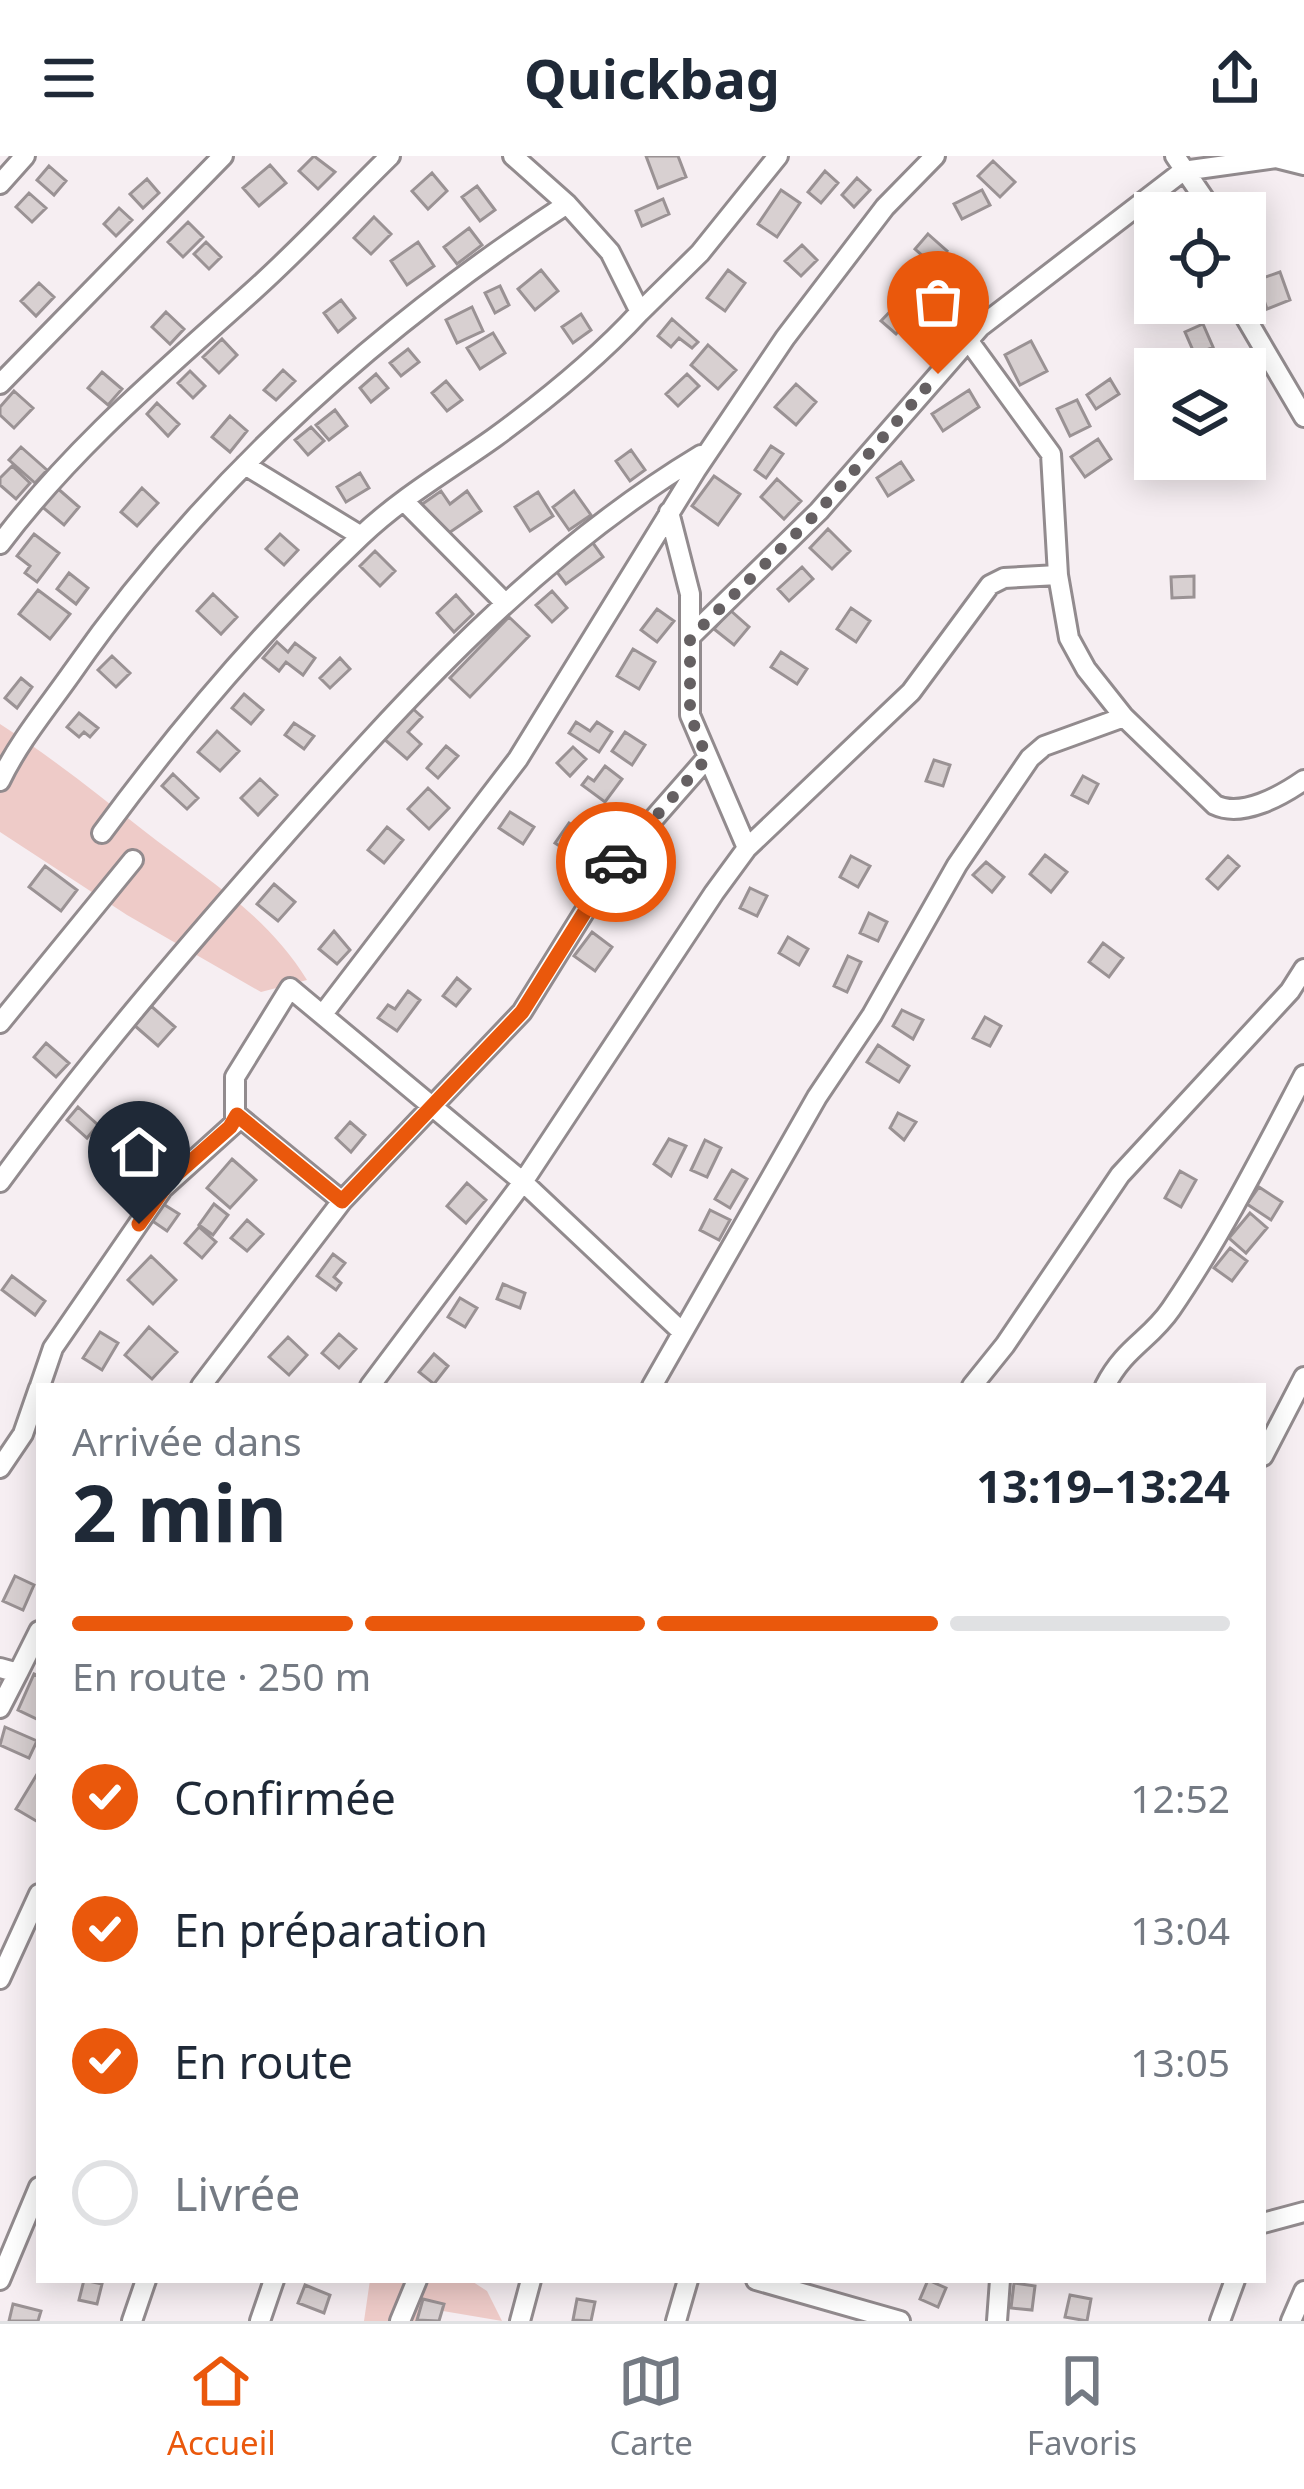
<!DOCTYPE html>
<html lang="fr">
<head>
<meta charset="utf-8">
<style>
  body { margin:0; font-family:"Noto Sans",sans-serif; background:#f6f6f7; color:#1f2937; height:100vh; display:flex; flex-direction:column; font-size:45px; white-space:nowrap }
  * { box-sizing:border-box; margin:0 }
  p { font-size:39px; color:#747a83 }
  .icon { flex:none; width:66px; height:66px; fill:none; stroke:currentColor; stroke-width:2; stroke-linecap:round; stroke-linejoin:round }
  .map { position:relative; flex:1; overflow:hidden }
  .drawer { position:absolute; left:36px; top:1227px; width:1230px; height:900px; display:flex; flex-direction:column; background:#fff; border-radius:0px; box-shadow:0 6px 30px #0003 }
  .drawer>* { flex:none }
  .fabs { position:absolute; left:1134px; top:36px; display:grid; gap:24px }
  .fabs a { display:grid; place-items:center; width:132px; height:132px; border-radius:0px; background:#fff; box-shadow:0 6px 30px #0003; font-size:60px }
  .pin { position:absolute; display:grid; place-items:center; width:102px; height:102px; color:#fff; margin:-123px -51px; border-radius:50% 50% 50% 0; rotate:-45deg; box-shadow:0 0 12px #0007 }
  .pin .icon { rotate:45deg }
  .courier { position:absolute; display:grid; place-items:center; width:120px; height:120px; margin:-60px; border:9px solid #ea580c; border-radius:50%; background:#fff; color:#222; box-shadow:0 3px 15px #0007 }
  .overview em { font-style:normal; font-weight:700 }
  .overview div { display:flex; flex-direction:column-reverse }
  .overview { display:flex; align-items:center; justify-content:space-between; height:204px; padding:0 36px }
  h1 { font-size:78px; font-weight:700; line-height:90px }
  .bar { display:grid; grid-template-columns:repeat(4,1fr); gap:18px 12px; align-content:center; height:144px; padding:0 36px }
  .bar i { height:15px; border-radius:9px; background:#e0e1e3 }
  .bar .on { background:#ea580c }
  .bar p { grid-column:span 4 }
  ol { padding:0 36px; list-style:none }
  li { display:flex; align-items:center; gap:36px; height:132px }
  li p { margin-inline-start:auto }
  li .icon { padding:12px; border-radius:50%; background:#ea580c; color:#fff; stroke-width:4 }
  li:last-child { color:#747a83 }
  li i { width:66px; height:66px; border:6px solid #e0e1e3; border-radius:50% }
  header { display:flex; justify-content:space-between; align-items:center; height:156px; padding:0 36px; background:#fff; font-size:54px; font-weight:700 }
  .tab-bar { display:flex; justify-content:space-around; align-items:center; height:168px; border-top:3px solid #e0e1e3; background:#fff; font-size:33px; color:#747a83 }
  .tab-bar a { display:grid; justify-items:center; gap:6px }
  .tab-bar .on { color:#ea580c }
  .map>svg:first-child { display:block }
</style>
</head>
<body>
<header><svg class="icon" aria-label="menu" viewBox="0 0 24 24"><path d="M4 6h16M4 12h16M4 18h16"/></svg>Quickbag<svg class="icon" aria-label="share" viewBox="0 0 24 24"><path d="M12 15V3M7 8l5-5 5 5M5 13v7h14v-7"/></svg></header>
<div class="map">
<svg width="1304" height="2165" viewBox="0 0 1304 2165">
  <rect width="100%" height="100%" fill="#f6eef2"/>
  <path fill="#eecbc8" d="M0,568C51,601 96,637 143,674C203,721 266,757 307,824L261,836L127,759L0,676Z
    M370,2124H470L487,2135L502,2165L443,2155L435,2165H364Z"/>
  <path fill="#d8d0d1" stroke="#9a9294" stroke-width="3" d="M314,0L335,16L318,33L299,15Z
    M646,0H678L686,21L658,32Z
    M993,5L1015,26L1000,41L978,20Z
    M270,9L286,27L259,50L243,32Z
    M49,10L66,25L54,39L37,24Z
    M825,15L838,27L821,47L808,36Z
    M432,17L447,35L428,53L412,35Z
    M857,22L870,34L854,51L842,39Z
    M147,23L159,37L143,52L130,38Z
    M477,30L495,54L480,65L462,41Z
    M781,34L800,47L777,81L758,68Z
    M982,34L990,49L962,63L954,48Z
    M29,37L46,52L32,66L16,51Z
    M663,43L669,58L642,70L636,55Z
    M119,52L132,64L116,80L104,68Z
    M374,61L391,78L371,98L354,82Z
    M188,66L203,81L183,101L168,86Z
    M469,72L482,89L457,108L444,91Z
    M928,78L947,95L934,110L915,93Z
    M206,86L221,101L209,113L194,98Z
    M418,86L434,110L407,129L391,105Z
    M802,89L817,104L801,120L785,105Z
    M951,113L964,127L946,143L934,130Z
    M541,114L558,135L535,154L518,133Z
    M728,114L745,127L725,155L707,142Z
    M1280,116L1290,144L1267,153L1257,124Z
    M39,127L54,141L36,160L21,145Z
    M500,130L509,149L495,157L485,137Z
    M902,143L916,156L896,178L881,165Z
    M341,144L355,162L338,176L324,157Z
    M472,151L483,175L457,187L446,164Z
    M166,156L184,173L170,188L152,171Z
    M581,158L591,174L573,187L562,171Z
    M672,163L698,186L692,192L679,182L671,191L658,180Z
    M1203,168L1213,191L1195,199L1185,176Z
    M493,177L505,197L480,213L467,192Z
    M222,183L237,199L219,217L203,201Z
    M1031,185L1047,215L1020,229L1005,199Z
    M708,189L736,214L718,233L691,209Z
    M408,193L419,206L401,220L390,207Z
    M283,214L295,225L276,244L264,234Z
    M190,215L205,230L193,242L178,227Z
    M102,216L122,233L108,249L88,232Z
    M376,218L388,232L371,246L360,232Z
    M687,218L699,230L678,250L666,238Z
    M1110,223L1119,238L1096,253L1087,239Z
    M446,225L462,244L447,255L432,237Z
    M796,228L816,246L796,269L775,251Z
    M969,234L979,251L943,275L932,258Z
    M14,235L33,252L14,272L0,259V251Z
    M1077,244L1090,270L1070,280L1057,253Z
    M157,247L179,268L168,280L147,258Z
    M335,254L347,270L329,284L316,269Z
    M230,260L247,275L230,296L212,281Z
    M311,271L324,285L308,299L295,284Z
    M1098,283L1111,303L1085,321L1071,301Z
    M771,290L783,298L766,322L755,314Z
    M21,291L47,314L35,327L9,304Z
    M631,294L645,314L630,325L616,305Z
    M901,306L913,324L888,340L877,322Z
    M12,310L30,327L16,343L0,329V322Z
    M360,317L369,332L346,346L337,331Z
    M714,320L740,338L718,369L692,350Z
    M777,323L801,345L784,363L761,341Z
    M56,331L79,351L64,369L40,349Z
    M142,332L158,347L137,370L121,356Z
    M441,335L450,348L467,335L481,355L443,381L421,349Z
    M574,335L591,359L569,374L553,351Z
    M538,336L553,360L530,375L515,351Z
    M828,373L850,395L832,413L810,392Z
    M34,378L59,397L37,426L25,417L30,410L17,400Z
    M280,378L298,394L284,409L266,393Z
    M590,383L603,401L566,428L553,411Z
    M375,395L395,415L380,430L360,410Z
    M802,411L813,423L789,445L778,433Z
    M69,417L88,432L76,448L57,433Z
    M1194,420V441L1172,442L1171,421Z
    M38,434L70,458L50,483L19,458Z
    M552,435L567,452L552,466L536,449Z
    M213,438L237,461L221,478L197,455Z
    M456,439L473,458L454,476L437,457Z
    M851,452L870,465L856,486L837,473Z
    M657,453L674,465L657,486L641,474Z
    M730,454L749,471L734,489L714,473Z
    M509,461L529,480L470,541L450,522Z
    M277,486L288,496L295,487L315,502L303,519L286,506L279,515L263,502Z
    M633,493L655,506L639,533L617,520Z
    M781,496L807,513L797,528L771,511Z
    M112,500L130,517L116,531L98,514Z
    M340,502L350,513L330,532L320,522Z
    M21,522L32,531L17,552L5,542Z
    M244,538L263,554L251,568L232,552Z
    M411,551L422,561L408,576L421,588L407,603L383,582Z
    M79,557L98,572L90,581L84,576L79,581L67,571Z
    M576,566L590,575L597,566L612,576L599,596L569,577Z
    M294,567L314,580L304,593L285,579Z
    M217,575L239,595L220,615L198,596Z
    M625,576L645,589L632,609L612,595Z
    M446,590L458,600L438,622L427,612Z
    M573,591L586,603L570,620L557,607Z
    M934,604L950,609L943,630L926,625Z
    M605,610L622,623L605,646L582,629L588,621L594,625Z
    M173,618L198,642L187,653L162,630Z
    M1083,620L1098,628L1088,647L1072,639Z
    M260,623L277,639L258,659L241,642Z
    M428,632L449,652L429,673L408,653Z
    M510,656L534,671L523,688L499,672Z
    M569,667L588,680L575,700L555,687Z
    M387,671L403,684L384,707L368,694Z
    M1045,699L1067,716L1051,736L1030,718Z
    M851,700L870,710L858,731L840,721Z
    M1228,700L1239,710L1218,733L1207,723Z
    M986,706L1004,721L992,736L973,719Z
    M45,710L77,734L61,755L29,731Z
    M646,712L655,717L641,743L619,731L625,719L638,726Z
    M274,728L295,746L278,765L257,748Z
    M750,732L767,740L757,760L740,752Z
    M869,757L887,766L878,785L860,777Z
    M334,775L350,794L337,808L319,793Z
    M592,776L612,791L595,815L574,800Z
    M788,781L808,793L799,809L779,797Z
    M1103,787L1123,802L1109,821L1089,806Z
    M848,800L861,806L847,836L834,830Z
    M457,822L470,833L456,850L443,840Z
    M408,835L420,844L397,875L378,862L388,849L395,853Z
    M151,850L175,871L158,890L134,869Z
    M902,854L923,864L913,883L893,870Z
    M985,861L1001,870L990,890L973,882Z
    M46,887L69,907L56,921L34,901Z
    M878,889L909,910L899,926L867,906Z
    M78,951L98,969L87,982L67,964Z
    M898,957L916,966L904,984L890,972Z
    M350,966L365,979L351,996L336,982Z
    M153,978L171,995L153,1013L136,997Z
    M669,983L686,990L671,1020L654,1008Z
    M705,984L721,992L707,1021L691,1014Z
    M232,1003L256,1024L230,1052L207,1032Z
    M732,1014L747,1023L730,1052L715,1043Z
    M1180,1015L1196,1024L1181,1051L1165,1042Z
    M467,1027L486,1044L466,1067L447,1050Z
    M1259,1031L1282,1046L1271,1064L1247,1048Z
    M160,1046L179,1058L167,1075L148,1062Z
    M214,1048L228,1059L213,1079L199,1069Z
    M710,1054L730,1064L719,1084L700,1074Z
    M1250,1057L1267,1072L1246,1097L1229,1082Z
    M247,1064L263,1078L247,1095L231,1082Z
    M199,1071L216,1086L202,1102L185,1087Z
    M1230,1092L1247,1105L1232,1125L1214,1112Z
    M333,1098L345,1107L334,1121L341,1127L336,1134L317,1120Z
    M151,1100L176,1124L153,1148L128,1124Z
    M12,1120L45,1145L35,1159L2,1134Z
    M503,1128L525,1137L520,1152L497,1143Z
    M460,1142L477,1152L465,1171L448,1161Z
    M149,1171L177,1196L152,1223L125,1199Z
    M100,1176L118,1187L102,1214L83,1202Z
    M339,1178L356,1193L339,1212L322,1197Z
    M288,1181L307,1199L289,1219L269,1201Z
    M434,1198L448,1210L434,1228L419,1216Z
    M15,1420L34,1429L23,1454L3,1445Z
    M34,1518L39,1520V1564L18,1554Z
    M5,1571L37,1585L29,1602L0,1589Z
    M39,1615V1664L38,1666L16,1653Z
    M84,2124L102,2128L97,2148L79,2144Z
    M928,2124L946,2132L938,2151L920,2143Z
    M1014,2127L1035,2130L1032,2154L1011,2152Z
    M305,2129L330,2139L324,2157L298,2147Z
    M1070,2139L1091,2143L1087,2165L1065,2161Z
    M423,2143L444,2148L439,2165L417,2164Z
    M577,2143L595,2146L591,2165L573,2164Z
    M13,2148L41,2155L38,2165H9Z"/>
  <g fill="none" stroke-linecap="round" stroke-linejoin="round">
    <defs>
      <path id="street" d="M1175,0L1214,57
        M0,28L25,0
        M1237,147L1304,261
        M640,156L700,97L778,0
        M968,184L1051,298L1058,419L1069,482L1086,513L1124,561L1215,649C1242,662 1281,640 1304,624
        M0,228L223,0
        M245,309L361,380
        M404,345L505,447
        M669,356L690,438V559L747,692
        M0,388C73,291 163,216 253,135C300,93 344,45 390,0
        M690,481L819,355L980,171L1183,15L1276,2L1304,9
        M0,625C18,587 47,552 71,518C203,328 374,174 567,48
        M102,677C180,571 266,470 361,380C402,341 449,314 494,282C546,244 597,203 640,156L610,96L567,48L513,0
        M323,858L518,603L696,314L785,182L885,51L935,0
        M0,867L133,704
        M237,959L342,1045
        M0,1026C86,908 182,796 279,686C406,542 535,399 701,299
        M40,1230L53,1192L163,1032L235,967V921L290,832L523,1026L681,1175
        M201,1230L342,1045L522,856L614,708L707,602
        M370,1230L523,1026L714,737L747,692L911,536L990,429L1004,422L1058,419
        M652,1230L817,941L872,859L957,709L1030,602L1044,590L1124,561
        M972,1230L1005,1189L1120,1019L1290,835L1304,813
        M1105,1230C1125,1191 1150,1184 1171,1153C1221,1080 1263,997 1304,919
        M1263,1300L1304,1221
        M0,1312L23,1278L39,1232
        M0,1512L18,1517L39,1475
        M0,1552L18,1517
        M0,1823L39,1738
        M1263,2067L1304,2056
        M0,2124L39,2031
        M756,2124L900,2165
        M132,2165L146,2124
        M260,2165L274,2124
        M400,2165L417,2124
        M520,2165L531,2124
        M676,2165L688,2124
        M997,2165L1000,2124
        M1220,2165L1235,2124
        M1291,2165L1304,2135"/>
    </defs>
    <use href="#street" stroke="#928b8e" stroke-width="24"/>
    <use href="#street" stroke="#fff" stroke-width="18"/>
  </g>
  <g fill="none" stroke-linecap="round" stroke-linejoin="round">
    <path stroke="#656062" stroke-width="12" stroke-dasharray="0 21.6" d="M616,706L707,602L690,559V482L819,355L938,218"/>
    <path stroke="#ea580c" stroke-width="15" d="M139,1068L170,1024L230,971L237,959L342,1045L522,856L616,706"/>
  </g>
</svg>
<div class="fabs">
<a><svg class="icon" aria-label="locate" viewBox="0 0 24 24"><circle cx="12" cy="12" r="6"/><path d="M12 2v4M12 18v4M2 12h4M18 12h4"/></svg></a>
<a><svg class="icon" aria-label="layers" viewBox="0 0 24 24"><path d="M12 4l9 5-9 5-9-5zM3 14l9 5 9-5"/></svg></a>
</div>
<div class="pin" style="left:938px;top:218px;background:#ea580c"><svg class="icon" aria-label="bag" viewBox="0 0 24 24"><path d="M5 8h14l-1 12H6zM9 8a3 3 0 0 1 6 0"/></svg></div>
<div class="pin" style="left:139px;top:1068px;background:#1f2937"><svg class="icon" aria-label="home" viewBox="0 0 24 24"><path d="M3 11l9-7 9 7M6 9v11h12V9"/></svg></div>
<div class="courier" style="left:616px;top:706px"><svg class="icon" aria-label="car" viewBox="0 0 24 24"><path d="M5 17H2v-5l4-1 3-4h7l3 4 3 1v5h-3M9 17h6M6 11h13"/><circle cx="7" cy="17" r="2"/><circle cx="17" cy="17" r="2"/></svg></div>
<section class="drawer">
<div class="overview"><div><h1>2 min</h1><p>Arrivée dans</p></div><em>13:19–13:24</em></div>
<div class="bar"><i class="on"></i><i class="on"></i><i class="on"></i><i></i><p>En route · 250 m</p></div>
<ol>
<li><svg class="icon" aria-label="check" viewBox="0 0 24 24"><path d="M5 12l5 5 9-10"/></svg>Confirmée<p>12:52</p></li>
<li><svg class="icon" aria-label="check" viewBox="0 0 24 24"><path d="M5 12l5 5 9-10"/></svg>En préparation<p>13:04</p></li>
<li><svg class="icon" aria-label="check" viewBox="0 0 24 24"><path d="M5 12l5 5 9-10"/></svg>En route<p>13:05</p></li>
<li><i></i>Livrée</li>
</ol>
</section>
</div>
<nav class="tab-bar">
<a class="on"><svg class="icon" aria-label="home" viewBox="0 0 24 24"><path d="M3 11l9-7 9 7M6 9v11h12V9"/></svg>Accueil</a>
<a><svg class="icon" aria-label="map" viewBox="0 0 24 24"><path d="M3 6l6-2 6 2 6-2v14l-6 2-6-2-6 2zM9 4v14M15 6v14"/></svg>Carte</a>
<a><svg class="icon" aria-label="saved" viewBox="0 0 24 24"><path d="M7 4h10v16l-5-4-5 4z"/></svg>Favoris</a>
</nav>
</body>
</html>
